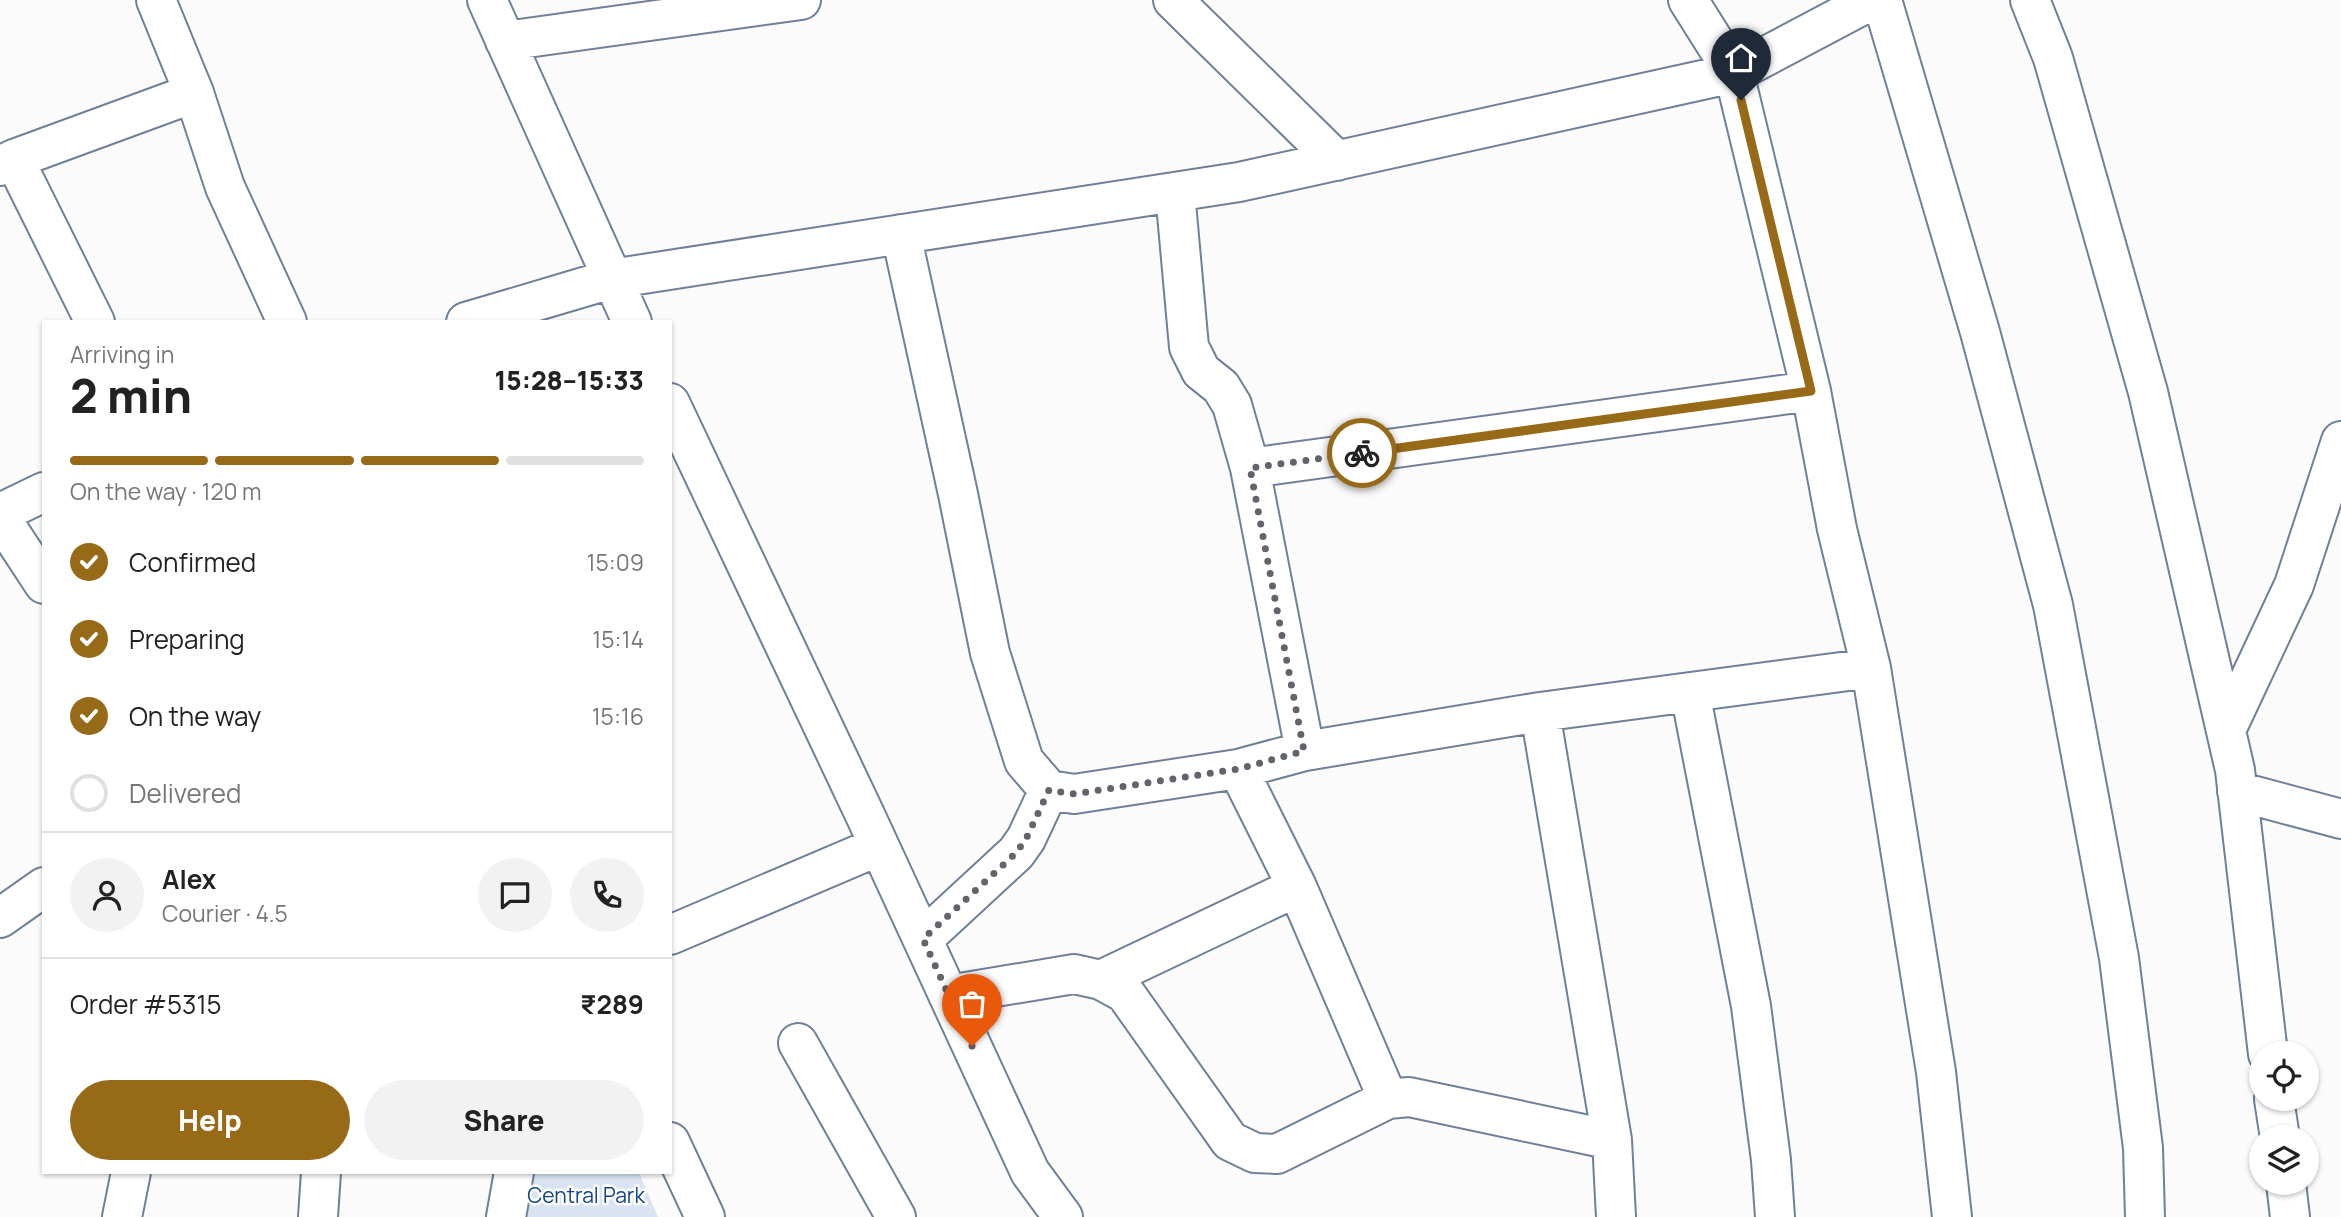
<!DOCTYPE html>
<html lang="en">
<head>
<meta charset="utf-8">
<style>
  body { margin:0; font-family:Manrope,sans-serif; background:#f2f2f2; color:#222; height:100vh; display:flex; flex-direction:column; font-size:26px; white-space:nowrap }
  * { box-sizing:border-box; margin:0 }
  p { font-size:23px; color:#767676 }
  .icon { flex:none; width:38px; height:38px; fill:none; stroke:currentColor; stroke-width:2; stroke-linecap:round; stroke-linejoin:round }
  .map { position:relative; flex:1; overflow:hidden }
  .details { position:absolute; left:42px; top:320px; width:630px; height:854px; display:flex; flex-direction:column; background:#fff; border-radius:0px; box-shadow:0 2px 5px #0004 }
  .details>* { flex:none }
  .tools { position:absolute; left:2249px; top:1041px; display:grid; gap:14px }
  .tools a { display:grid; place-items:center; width:70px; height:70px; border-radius:50%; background:#fff; box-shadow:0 2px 5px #0004; font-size:35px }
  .pin { position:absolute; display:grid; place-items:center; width:60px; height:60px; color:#fff; margin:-72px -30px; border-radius:50% 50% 50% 0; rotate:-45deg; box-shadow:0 0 7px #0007 }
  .pin .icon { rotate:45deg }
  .courier { position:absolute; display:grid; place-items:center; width:70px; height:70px; margin:-35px; border:5px solid #976a18; border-radius:50%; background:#fff; color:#222; box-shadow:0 2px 9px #0007 }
  .overview em { font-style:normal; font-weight:800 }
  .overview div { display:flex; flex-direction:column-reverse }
  .overview { display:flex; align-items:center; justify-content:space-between; height:119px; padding:0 28px }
  h1 { font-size:46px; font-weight:800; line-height:52px }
  .bar { display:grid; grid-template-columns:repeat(4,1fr); gap:10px 7px; align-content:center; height:84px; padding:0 28px }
  .bar i { height:9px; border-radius:5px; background:#e0e0e0 }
  .bar .selected { background:#976a18 }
  .bar p { grid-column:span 4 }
  .line { display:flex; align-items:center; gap:18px; padding:0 28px; border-top:2px solid #e0e0e0 }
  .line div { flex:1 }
  .round { display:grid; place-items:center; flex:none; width:74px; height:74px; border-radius:37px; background:#f2f2f2 }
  ol { padding:0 28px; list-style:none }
  li { display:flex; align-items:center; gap:21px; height:77px }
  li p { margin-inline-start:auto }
  li .icon { padding:7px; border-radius:50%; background:#976a18; color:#fff; stroke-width:4 }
  li:last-child { color:#767676 }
  li i { width:38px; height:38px; border:4px solid #e0e0e0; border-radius:50% }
  .button { display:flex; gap:14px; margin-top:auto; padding:14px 28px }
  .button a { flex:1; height:80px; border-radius:42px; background:#976a18; color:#fff; font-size:28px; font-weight:800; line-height:80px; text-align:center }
  .button a+a { background:#f2f2f2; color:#222 }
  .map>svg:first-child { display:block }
</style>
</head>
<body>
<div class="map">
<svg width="2341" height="1217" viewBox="0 0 2341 1217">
  <rect width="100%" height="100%" fill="#fbfbfb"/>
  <path fill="#d9e3f2" d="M531,1172L639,1173L658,1217H515Z"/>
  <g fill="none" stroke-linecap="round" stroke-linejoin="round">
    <defs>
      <path id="street" d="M487,0L632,322
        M1173,0L1337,161
        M1688,0L1734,73L1811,391L1837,529L1871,668L1936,1072L1952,1217
        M1882,0L1980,332L2053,605L2119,958L2143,1148L2145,1217
        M2030,0L2053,58L2148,392L2235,770L2268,1054
        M505,41L801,0
        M14,159L95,322
        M0,166L14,159L194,93
        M1175,192L1189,347L1201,371L1221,387L1232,405L1250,468L1305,751L1540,712L1871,668
        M901,234L958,494L990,653L1024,761L1049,790L1074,794L1238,769L1305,751
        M466,322L611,279L1239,182L1734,73L1872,0
        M670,403L866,817L1030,1172L1063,1217
        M1250,468L1811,391
        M0,513L44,492
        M0,517L44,584
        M1690,692L1751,1006L1771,1160L1775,1217
        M1540,712L1612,1140L1616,1217
        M2226,730L2294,585L2341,441
        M1238,769L1297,887L1388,1099
        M2237,791L2341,819
        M0,918L44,887
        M670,935L879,846
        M923,939L1016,853L1026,839L1049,790
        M1101,980L1297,887
        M948,995L1074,974L1101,980L1125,993L1230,1141L1255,1153L1277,1154L1388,1099L1409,1097L1612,1140
        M798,1043L896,1217
        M2274,1099L2280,1138
        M2286,1183L2290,1217
        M122,1217L131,1172
        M318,1217L321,1172
        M506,1217L514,1172"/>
      <path id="secondary" d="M156,0L194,93L225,187L287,322
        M670,1142L705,1217"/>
    </defs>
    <use href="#street" stroke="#6f8097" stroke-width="42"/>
    <use href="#secondary" stroke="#6f8097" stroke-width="42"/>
    <use href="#street" stroke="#fff" stroke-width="38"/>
    <use href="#secondary" stroke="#fff" stroke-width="38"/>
  </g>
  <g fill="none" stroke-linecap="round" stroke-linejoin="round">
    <path stroke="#61656b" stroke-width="7" stroke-dasharray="0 12.6" d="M972,1046L923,939L1016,853L1026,839L1049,790L1074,794L1238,769L1304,751L1250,468L1362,453"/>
    <path stroke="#976a18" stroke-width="9" d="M1362,453L1811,391L1741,100"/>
  </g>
  <g text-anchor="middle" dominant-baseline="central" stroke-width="5" stroke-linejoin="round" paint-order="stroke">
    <g font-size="21" fill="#134484" stroke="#fff">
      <text x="586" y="1195">Central Park</text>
    </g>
  </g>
</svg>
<div class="tools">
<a><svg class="icon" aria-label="locate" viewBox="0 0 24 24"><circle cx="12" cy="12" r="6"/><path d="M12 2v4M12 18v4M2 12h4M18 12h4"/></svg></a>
<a><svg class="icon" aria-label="layers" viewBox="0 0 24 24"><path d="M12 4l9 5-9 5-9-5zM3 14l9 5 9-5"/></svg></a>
</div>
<div class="pin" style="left:972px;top:1046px;background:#ea580c"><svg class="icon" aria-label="bag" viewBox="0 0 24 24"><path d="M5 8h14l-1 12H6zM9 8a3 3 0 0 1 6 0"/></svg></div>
<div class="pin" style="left:1741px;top:100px;background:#1f2937"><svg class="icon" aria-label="home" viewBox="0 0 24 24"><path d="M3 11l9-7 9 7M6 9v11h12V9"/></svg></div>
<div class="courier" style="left:1362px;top:453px"><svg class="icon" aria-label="bike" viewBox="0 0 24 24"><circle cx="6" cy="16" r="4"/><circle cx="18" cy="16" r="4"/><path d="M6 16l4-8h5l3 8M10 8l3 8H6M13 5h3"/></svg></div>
<section class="details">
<div class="overview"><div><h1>2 min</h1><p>Arriving in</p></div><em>15:28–15:33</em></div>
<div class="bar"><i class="selected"></i><i class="selected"></i><i class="selected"></i><i></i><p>On the way · 120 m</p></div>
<ol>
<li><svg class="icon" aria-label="check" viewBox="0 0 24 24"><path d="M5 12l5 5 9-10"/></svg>Confirmed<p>15:09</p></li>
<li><svg class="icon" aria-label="check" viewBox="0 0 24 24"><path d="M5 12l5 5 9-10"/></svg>Preparing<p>15:14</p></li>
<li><svg class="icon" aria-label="check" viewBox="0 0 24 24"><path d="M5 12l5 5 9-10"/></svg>On the way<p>15:16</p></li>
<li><i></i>Delivered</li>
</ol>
<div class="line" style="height:126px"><a class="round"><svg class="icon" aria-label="person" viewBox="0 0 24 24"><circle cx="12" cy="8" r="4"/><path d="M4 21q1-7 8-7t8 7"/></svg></a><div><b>Alex</b><p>Courier · 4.5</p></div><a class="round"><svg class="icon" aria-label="chat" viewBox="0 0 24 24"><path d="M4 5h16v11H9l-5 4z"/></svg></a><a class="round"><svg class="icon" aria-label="phone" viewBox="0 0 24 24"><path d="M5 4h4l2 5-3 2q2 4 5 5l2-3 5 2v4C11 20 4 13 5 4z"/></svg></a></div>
<div class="line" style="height:91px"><div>Order #5315</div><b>₹289</b></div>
<div class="button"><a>Help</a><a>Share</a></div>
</section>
</div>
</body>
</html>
